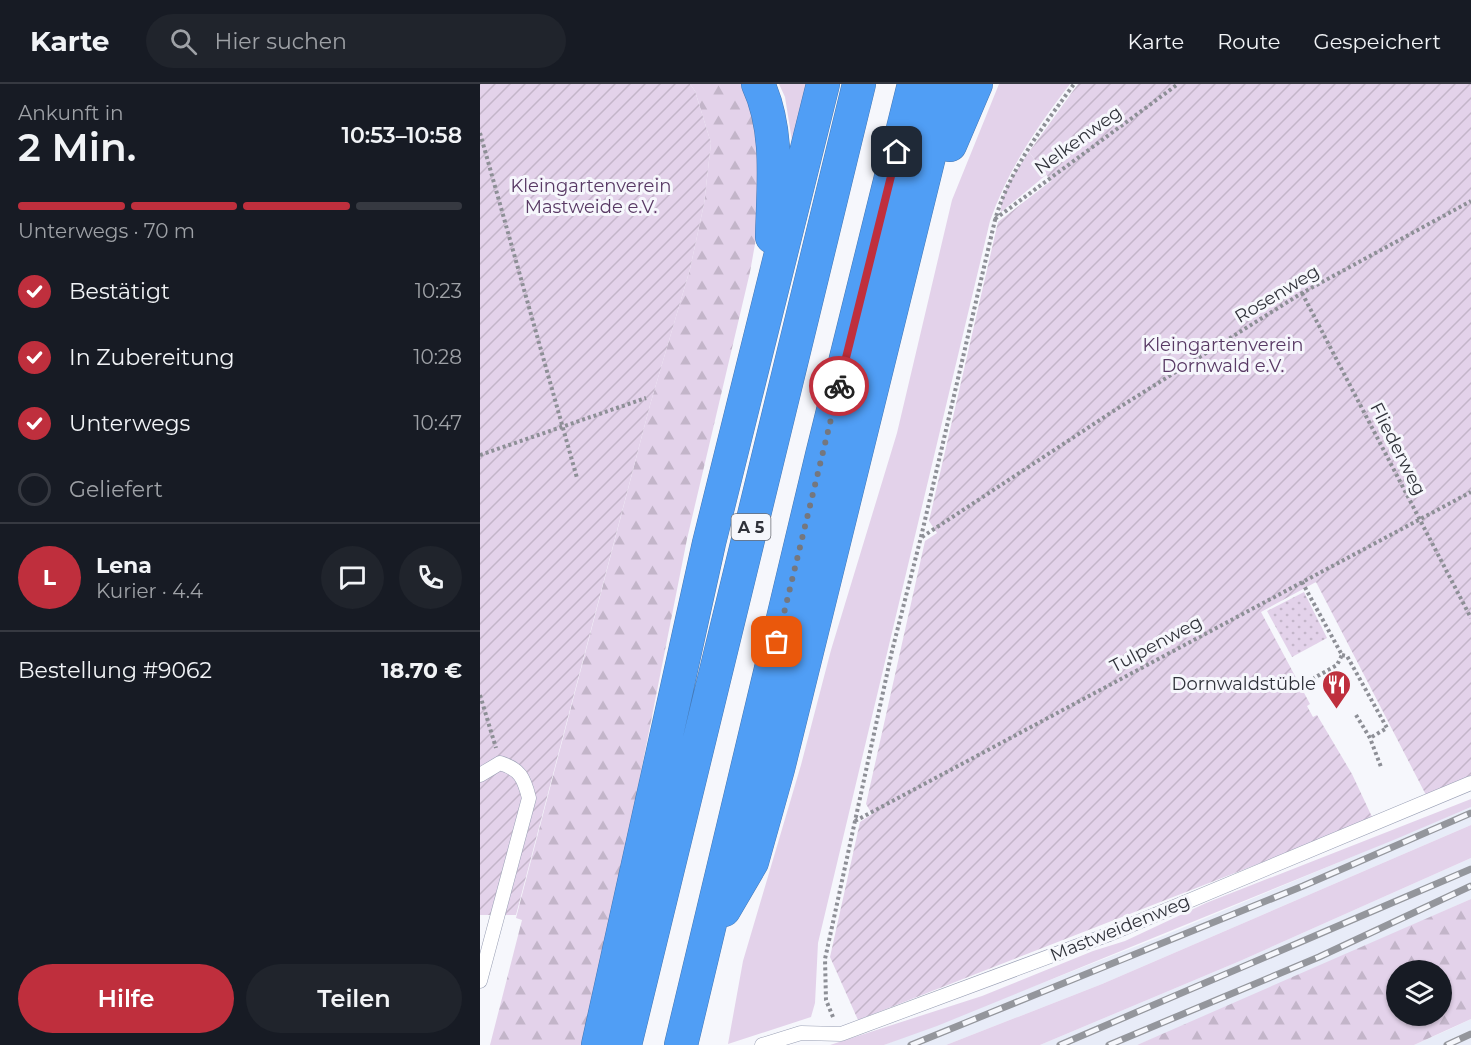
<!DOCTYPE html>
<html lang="de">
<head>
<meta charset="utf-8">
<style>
  body { margin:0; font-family:Montserrat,sans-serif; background:#20242c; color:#f1f3f6; height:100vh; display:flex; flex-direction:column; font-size:22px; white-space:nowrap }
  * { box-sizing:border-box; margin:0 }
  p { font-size:20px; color:#9ea1a6 }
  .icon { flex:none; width:33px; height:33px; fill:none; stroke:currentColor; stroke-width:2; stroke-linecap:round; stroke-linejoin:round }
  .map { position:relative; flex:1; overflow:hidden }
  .sheet { display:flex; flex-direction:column; background:#171b24; width:480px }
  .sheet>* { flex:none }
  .fabs { position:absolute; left:906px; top:876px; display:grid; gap:12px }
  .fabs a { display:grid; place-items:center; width:66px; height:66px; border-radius:50%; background:#171b24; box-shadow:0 2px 4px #0004; font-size:30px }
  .pin { position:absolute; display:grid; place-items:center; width:51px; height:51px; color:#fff; margin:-26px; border-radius:12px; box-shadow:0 3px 9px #0006 }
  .courier { position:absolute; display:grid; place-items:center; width:60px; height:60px; margin:-30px; border:4px solid #bf2f3d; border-radius:50%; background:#fff; color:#222; box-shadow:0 2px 8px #0007 }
  .summary em { font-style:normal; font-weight:600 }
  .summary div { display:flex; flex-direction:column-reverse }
  .summary { display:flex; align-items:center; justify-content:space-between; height:102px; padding:0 18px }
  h1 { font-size:39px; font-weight:600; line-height:45px }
  .bar { display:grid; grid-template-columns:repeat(4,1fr); gap:9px 6px; align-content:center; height:72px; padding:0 18px }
  .bar i { height:8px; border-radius:4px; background:#363941 }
  .bar .selected { background:#bf2f3d }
  .bar p { grid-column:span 4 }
  .line { display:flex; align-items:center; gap:15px; padding:0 18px; border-top:2px solid #363941 }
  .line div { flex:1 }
  .round { display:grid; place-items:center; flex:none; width:63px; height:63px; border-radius:32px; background:#20242c }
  ol { padding:0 18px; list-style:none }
  li { display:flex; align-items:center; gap:18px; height:66px }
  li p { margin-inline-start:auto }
  li .icon { padding:6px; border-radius:50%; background:#bf2f3d; color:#fff; stroke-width:4 }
  li:last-child { color:#9ea1a6 }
  li i { width:33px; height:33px; border:3px solid #363941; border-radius:50% }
  .primary-button { display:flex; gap:12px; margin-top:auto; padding:12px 18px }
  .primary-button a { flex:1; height:69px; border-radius:36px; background:#bf2f3d; color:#fff; font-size:24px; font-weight:600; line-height:69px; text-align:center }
  .primary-button a+a { background:#20242c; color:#f1f3f6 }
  header { display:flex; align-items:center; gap:36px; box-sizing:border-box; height:84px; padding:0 30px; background:#171b24; border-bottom:2px solid #363941 }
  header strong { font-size:28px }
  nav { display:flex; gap:33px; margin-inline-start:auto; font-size:21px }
  .search { width:420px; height:54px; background:#20242c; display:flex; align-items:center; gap:15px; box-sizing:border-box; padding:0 21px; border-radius:33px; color:#9ea1a6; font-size:22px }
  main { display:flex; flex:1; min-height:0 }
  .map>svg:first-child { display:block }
</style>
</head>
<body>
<header>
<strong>Karte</strong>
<div class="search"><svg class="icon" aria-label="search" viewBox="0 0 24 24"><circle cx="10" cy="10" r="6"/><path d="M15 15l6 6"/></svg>Hier suchen</div>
<nav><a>Karte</a><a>Route</a><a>Gespeichert</a></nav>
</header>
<main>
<section class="sheet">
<div class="summary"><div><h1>2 Min.</h1><p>Ankunft in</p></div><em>10:53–10:58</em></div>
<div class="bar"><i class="selected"></i><i class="selected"></i><i class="selected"></i><i></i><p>Unterwegs · 70 m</p></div>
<ol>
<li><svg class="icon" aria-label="check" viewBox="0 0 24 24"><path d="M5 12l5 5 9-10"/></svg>Bestätigt<p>10:23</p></li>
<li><svg class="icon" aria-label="check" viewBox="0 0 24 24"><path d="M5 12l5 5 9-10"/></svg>In Zubereitung<p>10:28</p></li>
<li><svg class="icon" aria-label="check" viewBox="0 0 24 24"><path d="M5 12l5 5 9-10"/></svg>Unterwegs<p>10:47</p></li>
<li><i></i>Geliefert</li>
</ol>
<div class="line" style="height:108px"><b class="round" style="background:#bf2f3d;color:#fff">L</b><div><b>Lena</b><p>Kurier · 4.4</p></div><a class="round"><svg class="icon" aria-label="chat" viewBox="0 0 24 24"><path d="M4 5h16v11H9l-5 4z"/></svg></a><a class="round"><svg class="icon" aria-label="phone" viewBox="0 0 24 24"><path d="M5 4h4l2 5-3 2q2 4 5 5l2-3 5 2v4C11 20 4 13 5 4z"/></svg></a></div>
<div class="line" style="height:78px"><div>Bestellung #9062</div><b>18.70 €</b></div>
<div class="primary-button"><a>Hilfe</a><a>Teilen</a></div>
</section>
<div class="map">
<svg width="991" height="961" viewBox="0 0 991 961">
  <defs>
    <pattern id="forest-firs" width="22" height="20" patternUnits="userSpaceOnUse" patternTransform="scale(1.5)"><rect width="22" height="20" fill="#e3d2ea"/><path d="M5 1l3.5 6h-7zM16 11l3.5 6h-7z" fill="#c3b5c9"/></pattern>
    <pattern id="park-dots" width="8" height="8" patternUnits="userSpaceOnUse" patternTransform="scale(1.5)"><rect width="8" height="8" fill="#e3d2ea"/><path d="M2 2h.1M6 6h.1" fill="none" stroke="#c3b5c9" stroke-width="1.8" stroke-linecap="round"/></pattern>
    <pattern id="garden-furrows" width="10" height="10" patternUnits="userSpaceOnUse" patternTransform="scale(1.5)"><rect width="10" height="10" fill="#e3d2ea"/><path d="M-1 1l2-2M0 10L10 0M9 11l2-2" fill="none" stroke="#c3b5c9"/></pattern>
  </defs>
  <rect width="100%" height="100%" fill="#f6f7fc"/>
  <path fill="#e8ecf8" d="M991,723V741L622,900L466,961H404L685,851Z
    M991,774V815L747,924L657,961H560L760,877Z
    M991,935V961H934L970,945Z"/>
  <path fill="#e3d2ea" d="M299,0H331L312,57L305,13Z
    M519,0H590C557,43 528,85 510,137L338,859L335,919L331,933L248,960L263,877L321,681L351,566L417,349L472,116Z
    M549,68L566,91L521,128C520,107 538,85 549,68Z
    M991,715V723L916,755L457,942L404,961H350L502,912L613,867L645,857L726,819Z
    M991,741V774L760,877L560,961H466L622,900Z"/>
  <path fill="url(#forest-firs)" fill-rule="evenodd" d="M210,0H265L277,52L280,108L277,149L270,188L207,455L107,961H10L42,836L36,834L170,321L210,185L224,120L231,59L215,7Z
    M991,815V935L934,961H657ZM962,886V932H916V886Z"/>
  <path fill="url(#park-dots)" d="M824,508L847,554L812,573L787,527Z"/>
  <path fill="url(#garden-furrows)" d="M0,0H210L215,7L231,59L224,120L210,185L170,321L36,831H0Z
    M598,0H991V692L946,711L836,498L781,528L830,620L827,622L833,633L837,631L872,690L893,735L378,936L350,873L380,738L392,730L386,720L445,457L457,449L449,437L518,138L571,97L549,68Z"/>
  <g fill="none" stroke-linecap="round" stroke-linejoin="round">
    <defs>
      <path id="service" d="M0,691L20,679C40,685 44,694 49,714L0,897
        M282,961L321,949L361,950L627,851L991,699"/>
      <path id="motorway" d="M278,0C300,47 293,103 292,153
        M470,61L496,0
        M244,826L272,778L298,685L467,0
        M118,961L229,459L343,0
        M145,961L379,0
        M201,961L342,371L434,0"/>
    </defs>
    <use href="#service" stroke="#999fb4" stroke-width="15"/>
    <use href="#motorway" stroke="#4578b4" stroke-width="34"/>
    <path stroke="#8d8f96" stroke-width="4" stroke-dasharray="3 3" stroke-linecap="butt" d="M0,49L97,394
      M515,135L698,0
      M822,209L991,534
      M0,371L166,314
      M442,453L635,326L822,209L991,117
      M822,498L862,571L857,581L834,594
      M862,571L867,572L907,644L890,654
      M0,611L16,664
      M876,631L890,654L901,683
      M375,737L991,408
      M353,933L346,916L345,875L412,567L441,453L515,136C530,84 563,43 594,0"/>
    <use href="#service" stroke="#fff" stroke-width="14"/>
    <use href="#motorway" stroke="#509ef5" stroke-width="33"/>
    <defs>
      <path id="rail" d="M431,961L823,802L991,729
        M580,961L991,785
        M629,961L839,873L991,802
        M967,961L991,950"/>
    </defs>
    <use href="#rail" stroke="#94969c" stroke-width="7"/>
    <use href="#rail" stroke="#f6f7fc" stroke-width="4.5" stroke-dasharray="14" stroke-linecap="butt"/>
  </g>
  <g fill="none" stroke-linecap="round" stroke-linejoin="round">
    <path stroke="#75777e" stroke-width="6" stroke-dasharray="0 10.8" d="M297,558L359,302"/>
    <path stroke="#bf2f3d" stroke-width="8" d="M359,302L417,68"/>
  </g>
  <defs>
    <symbol id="restaurant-pin" viewBox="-11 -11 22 30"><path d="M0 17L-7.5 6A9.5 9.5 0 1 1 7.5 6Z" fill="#bf2f3d" stroke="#f6f7fc"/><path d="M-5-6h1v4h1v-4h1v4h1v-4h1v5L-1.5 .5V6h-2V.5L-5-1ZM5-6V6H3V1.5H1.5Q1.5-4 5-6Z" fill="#fff"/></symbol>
  </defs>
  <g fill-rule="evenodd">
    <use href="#restaurant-pin" x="840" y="584" width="33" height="45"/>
  </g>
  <g text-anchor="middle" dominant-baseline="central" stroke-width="6" stroke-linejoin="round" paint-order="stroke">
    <rect fill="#f6f7fc" stroke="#6b6d74" stroke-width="1.5" x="251.5" y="430" width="39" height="26" rx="4.5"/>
    <g font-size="16" font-weight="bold" fill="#30323a">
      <text x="271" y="443">A 5</text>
    </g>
    <g font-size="18" fill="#30323a" stroke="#f6f7fc">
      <text transform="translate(598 56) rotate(-36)">Nelkenweg</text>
      <text transform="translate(797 210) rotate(-31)">Rosenweg</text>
      <text transform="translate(918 365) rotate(63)">Fliederweg</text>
      <text transform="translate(676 560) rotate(-28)">Tulpenweg</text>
      <text transform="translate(640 844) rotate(-22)">Mastweidenweg</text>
    </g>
    <g font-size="18" fill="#583964" stroke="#f6f7fc">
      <text x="111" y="102">Kleingartenverein<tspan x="111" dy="21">Mastweide e.V.</tspan></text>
      <text x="743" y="261">Kleingartenverein<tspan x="743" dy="21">Dornwald e.V.</tspan></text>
    </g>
    <g font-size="18" fill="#30323a" stroke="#f6f7fc" text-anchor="end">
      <text x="836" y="600">Dornwaldstüble</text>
    </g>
  </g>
</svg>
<div class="fabs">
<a><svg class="icon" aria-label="layers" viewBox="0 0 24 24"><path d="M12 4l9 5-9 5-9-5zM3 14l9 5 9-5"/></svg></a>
</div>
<div class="pin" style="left:297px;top:558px;background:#ea580c"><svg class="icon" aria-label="bag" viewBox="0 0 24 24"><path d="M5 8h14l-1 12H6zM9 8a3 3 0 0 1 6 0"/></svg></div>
<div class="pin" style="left:417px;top:68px;background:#1f2937"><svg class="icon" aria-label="home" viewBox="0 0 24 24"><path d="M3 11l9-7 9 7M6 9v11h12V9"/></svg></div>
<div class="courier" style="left:359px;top:302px"><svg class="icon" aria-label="bike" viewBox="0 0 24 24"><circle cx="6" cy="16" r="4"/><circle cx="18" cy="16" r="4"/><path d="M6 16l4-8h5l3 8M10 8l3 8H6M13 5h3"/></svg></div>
</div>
</main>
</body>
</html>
